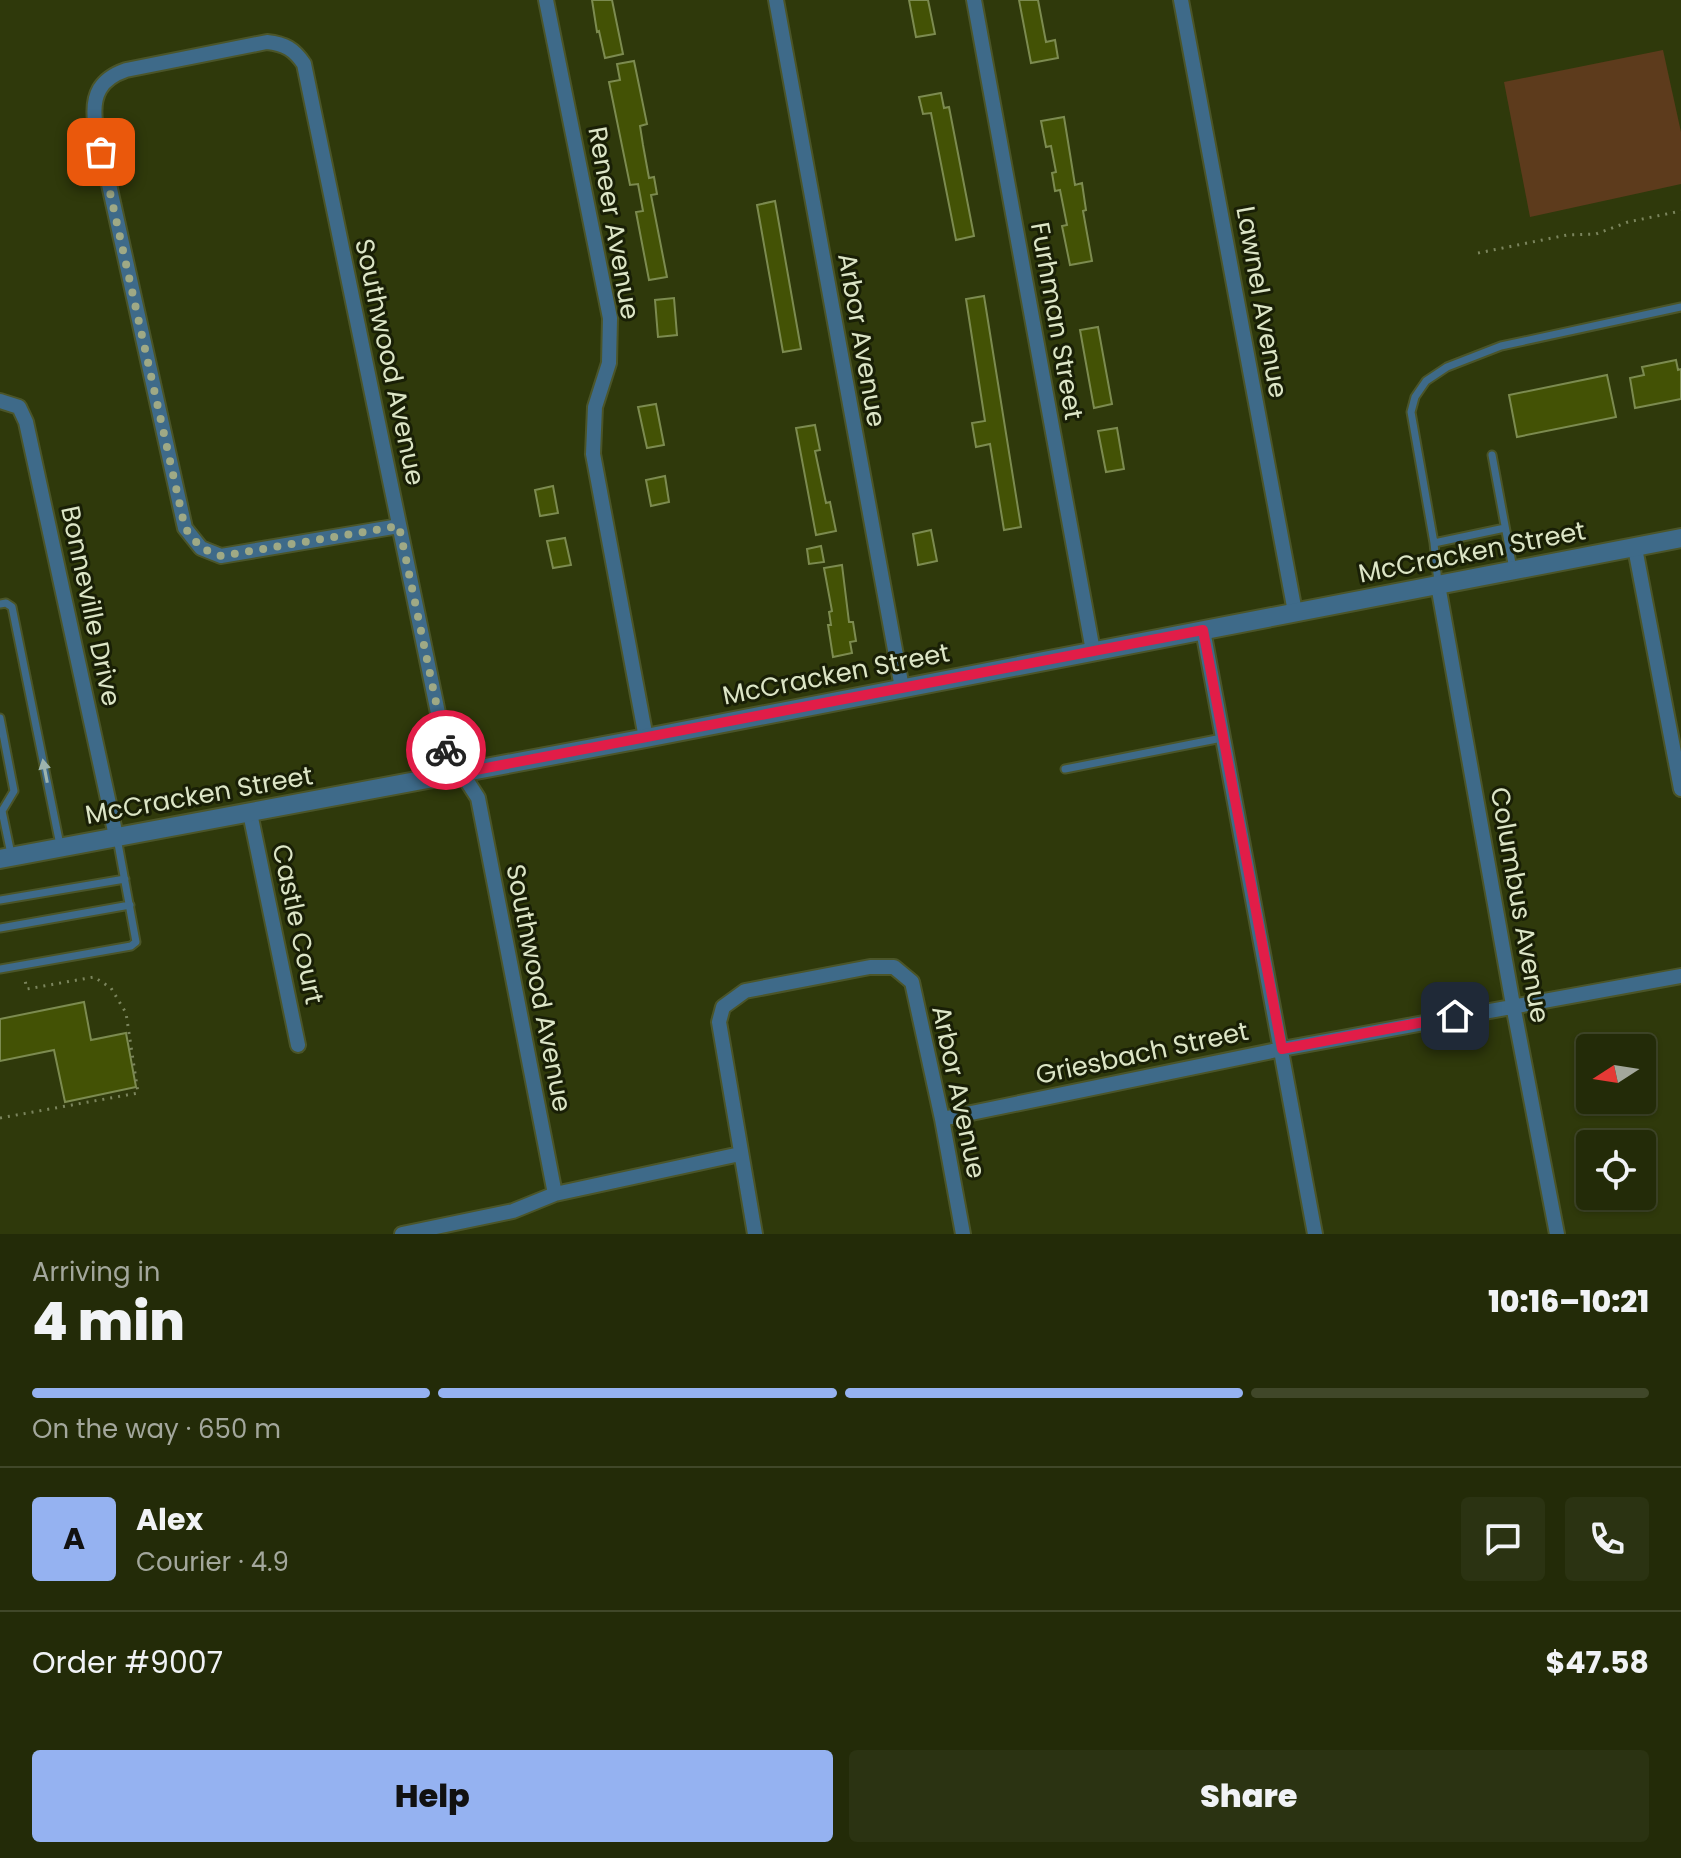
<!DOCTYPE html>
<html lang="en">
<head>
<meta charset="utf-8">
<style>
  body { margin:0; font-family:Poppins,sans-serif; background:#2b3312; color:#f1f3f6; height:100vh; display:flex; flex-direction:column; font-size:30px; white-space:nowrap }
  * { box-sizing:border-box; margin:0 }
  p { font-size:26px; color:#a3a79c }
  .icon { flex:none; width:44px; height:44px; fill:none; stroke:currentColor; stroke-width:2; stroke-linecap:round; stroke-linejoin:round }
  .map { position:relative; height:1234px; overflow:hidden }
  .side { display:flex; flex-direction:column; background:#232b08; flex:1 }
  .side>* { flex:none }
  .needle { width:52px; rotate:258deg }
  .controls { position:absolute; left:1576px; top:1034px; display:grid; gap:16px }
  .controls a { display:grid; place-items:center; width:80px; height:80px; border-radius:8px; background:#232b08; box-shadow:0 2px 6px #0004,0 0 0 2px #404729; font-size:40px }
  .pin { position:absolute; display:grid; place-items:center; width:68px; height:68px; color:#fff; margin:-34px; border-radius:16px; box-shadow:0 4px 12px #0006 }
  .courier { position:absolute; display:grid; place-items:center; width:80px; height:80px; margin:-40px; border:6px solid #e11d48; border-radius:50%; background:#fff; color:#222; box-shadow:0 2px 10px #0007 }
  .summary em { font-style:normal; font-weight:800 }
  .summary div { display:flex; flex-direction:column-reverse }
  .summary { display:flex; align-items:center; justify-content:space-between; height:136px; padding:0 32px }
  h1 { font-size:52px; font-weight:800; line-height:60px }
  .bar { display:grid; grid-template-columns:repeat(4,1fr); gap:12px 8px; align-content:center; height:96px; padding:0 32px }
  .bar i { height:10px; border-radius:6px; background:#404729 }
  .bar .selected { background:#95b2f1 }
  .bar p { grid-column:span 4 }
  .line { display:flex; align-items:center; gap:20px; padding:0 32px; border-top:2px solid #404729 }
  .line div { flex:1 }
  .round { display:grid; place-items:center; flex:none; width:84px; height:84px; border-radius:8px; background:#2b3312 }
  .action { display:flex; gap:16px; margin-top:auto; padding:16px 32px }
  .action a { flex:1; height:92px; border-radius:8px; background:#95b2f1; color:#111; font-size:32px; font-weight:800; line-height:92px; text-align:center }
  .action a+a { background:#2b3312; color:#f1f3f6 }
  .map>svg:first-child { display:block }
</style>
</head>
<body>
<div class="map">
<svg width="1681" height="1234" viewBox="0 0 1681 1234">
  <rect width="100%" height="100%" fill="#2f390b"/>
  <path fill="#5d3b1c" d="M1663,50L1681,132V184L1530,217L1504,82Z"/>
  <path fill="#435205" stroke="#7c8b50" stroke-width="2" d="M592,0H612L623,54L605,58L599,31L597,32Z
    M909,0H928L935,34L916,37Z
    M1019,0H1038L1046,42L1055,40L1058,58L1031,63Z
    M634,61L647,124L640,126L643,145L649,178L654,177L657,194L651,195L667,277L649,280L636,212L643,211L638,184L630,185L609,82L620,80L617,64Z
    M941,93L944,108L949,107L974,236L956,240L931,113L923,114L919,97Z
    M1064,117L1075,185L1082,183L1086,210L1083,211L1092,261L1070,265L1062,226L1067,225L1060,190L1055,191L1052,173L1056,172L1051,146L1046,147L1041,121Z
    M775,201L801,349L783,352L757,205Z
    M984,296L1021,527L1004,530L990,444L976,447L972,423L985,421L966,299Z
    M674,298L677,335L658,337L655,300Z
    M1098,327L1112,404L1094,408L1080,330Z
    M1676,360L1678,370L1681,369V399L1635,408L1630,378L1644,375L1642,367Z
    M1607,375L1616,417L1517,437L1509,395Z
    M656,404L664,445L647,448L638,407Z
    M815,425L820,450L815,451L826,503L830,502L836,531L816,535L796,428Z
    M1117,428L1124,469L1106,472L1098,431Z
    M665,476L669,502L651,506L646,480Z
    M553,486L558,513L540,516L535,490Z
    M931,530L937,561L918,565L913,534Z
    M565,538L571,565L553,568L547,541Z
    M821,546L824,562L809,564L807,549Z
    M842,565L849,622H853L856,641L850,642L852,653L833,657L828,625H831L829,612L832,611L824,568Z
    M84,1002L91,1040L126,1033L136,1087L65,1102L54,1050L0,1061V1019Z"/>
  <g fill="none" stroke-linecap="round" stroke-linejoin="round">
    <defs>
      <path id="service" d="M1492,455L1513,569
        M1434,543L1411,412L1415,397L1426,381L1447,367L1501,346L1681,307
        M1438,583L1434,543L1505,528
        M0,604L6,603L12,607L60,845
        M0,718L14,791L2,811L11,854
        M1065,769L1222,738
        M0,900L125,879
        M0,928L130,905
        M0,969L131,946L136,942L117,838"/>
      <path id="minor" d="M546,0L610,318L609,363L595,407L593,454L646,738
        M776,0L902,688
        M974,0L1093,651
        M1181,0L1295,612
        M0,401L19,407L26,422L116,836
        M399,526L221,556L201,548L185,528L95,121C92,95 100,79 126,70L267,42C285,44 294,49 304,64L445,747L478,798L555,1194
        M1635,548L1681,789
        M1438,585L1513,1005L1557,1234
        M1203,630L1315,1234
        M250,813L298,1045
        M942,1119L1282,1049L1681,976
        M402,1234L513,1211L555,1194L740,1154
        M755,1234L719,1022L723,1007L745,991L870,967H894L912,982L942,1119L963,1234"/>
      <path id="tertiary" d="M0,859L646,738L1681,538"/>
    </defs>
    <use href="#service" stroke="#4b5529" stroke-width="11"/>
    <use href="#minor" stroke="#4b5529" stroke-width="18"/>
    <use href="#tertiary" stroke="#4b5529" stroke-width="22"/>
    <path stroke="#7b855d" stroke-width="3" stroke-dasharray="2 6" stroke-linecap="butt" d="M1478,253L1567,235L1596,234L1628,222L1681,211
      M0,1118L138,1093L126,1013L111,988L94,977L27,989L24,976"/>
    <use href="#service" stroke="#3e6a89" stroke-width="7"/>
    <use href="#minor" stroke="#3e6a89" stroke-width="14"/>
    <use href="#tertiary" stroke="#3e6a89" stroke-width="18"/>
  </g>
  <defs><path id="oneway-solid" d="M-6-.8H1V-3.2L6.5 0L1 3.2V.8H-6Z" transform="scale(2)"/></defs>
  <use fill="#9db4ae" href="#oneway-solid" transform="translate(45 771) rotate(-101)"/>
  <g fill="none" stroke-linecap="round" stroke-linejoin="round">
    <path stroke="#9fa985" stroke-width="8" stroke-dasharray="0 14.4" d="M101,152L185,528L201,548L221,556L399,526L446,750"/>
    <path stroke="#e11d48" stroke-width="10" d="M446,750L460,773L1203,630L1282,1049L1455,1016"/>
  </g>
  <g text-anchor="middle" dominant-baseline="central" stroke-width="6" stroke-linejoin="round" paint-order="stroke">
    <g font-size="26" fill="#dce5c6" stroke="#191f06">
      <text transform="translate(614 223) rotate(80)">Reneer Avenue</text>
      <text transform="translate(1262 302) rotate(80)">Lawnel Avenue</text>
      <text transform="translate(1057 321) rotate(80)">Furhman Street</text>
      <text transform="translate(862 340) rotate(80)">Arbor Avenue</text>
      <text transform="translate(390 362) rotate(78)">Southwood Avenue</text>
      <text transform="translate(1472 552) rotate(-11)">McCracken Street</text>
      <text transform="translate(91 606) rotate(78)">Bonneville Drive</text>
      <text transform="translate(836 674) rotate(-11)">McCracken Street</text>
      <text transform="translate(199 795) rotate(-10)">McCracken Street</text>
      <text transform="translate(1520 905) rotate(80)">Columbus Avenue</text>
      <text transform="translate(298 924) rotate(78)">Castle Court</text>
      <text transform="translate(539 988) rotate(79)">Southwood Avenue</text>
      <text transform="translate(1142 1053) rotate(-12)">Griesbach Street</text>
      <text transform="translate(959 1092) rotate(78)">Arbor Avenue</text>
    </g>
  </g>
</svg>
<div class="controls">
<a><svg class="needle" viewBox="-14 -14 28 28"><path d="M0-13l5 13h-10z" fill="#e53935"/><path d="M0 13l5-13h-10z" fill="#a3a79c"/></svg></a>
<a><svg class="icon" aria-label="locate" viewBox="0 0 24 24"><circle cx="12" cy="12" r="6"/><path d="M12 2v4M12 18v4M2 12h4M18 12h4"/></svg></a>
</div>
<div class="pin" style="left:101px;top:152px;background:#ea580c"><svg class="icon" aria-label="bag" viewBox="0 0 24 24"><path d="M5 8h14l-1 12H6zM9 8a3 3 0 0 1 6 0"/></svg></div>
<div class="pin" style="left:1455px;top:1016px;background:#1f2937"><svg class="icon" aria-label="home" viewBox="0 0 24 24"><path d="M3 11l9-7 9 7M6 9v11h12V9"/></svg></div>
<div class="courier" style="left:446px;top:750px"><svg class="icon" aria-label="bike" viewBox="0 0 24 24"><circle cx="6" cy="16" r="4"/><circle cx="18" cy="16" r="4"/><path d="M6 16l4-8h5l3 8M10 8l3 8H6M13 5h3"/></svg></div>
</div>
<section class="side">
<div class="summary"><div><h1>4 min</h1><p>Arriving in</p></div><em>10:16–10:21</em></div>
<div class="bar"><i class="selected"></i><i class="selected"></i><i class="selected"></i><i></i><p>On the way · 650 m</p></div>
<div class="line" style="height:144px"><b class="round" style="background:#95b2f1;color:#111">A</b><div><b>Alex</b><p>Courier · 4.9</p></div><a class="round"><svg class="icon" aria-label="chat" viewBox="0 0 24 24"><path d="M4 5h16v11H9l-5 4z"/></svg></a><a class="round"><svg class="icon" aria-label="phone" viewBox="0 0 24 24"><path d="M5 4h4l2 5-3 2q2 4 5 5l2-3 5 2v4C11 20 4 13 5 4z"/></svg></a></div>
<div class="line" style="height:104px"><div>Order #9007</div><b>$47.58</b></div>
<div class="action"><a>Help</a><a>Share</a></div>
</section>
</body>
</html>
